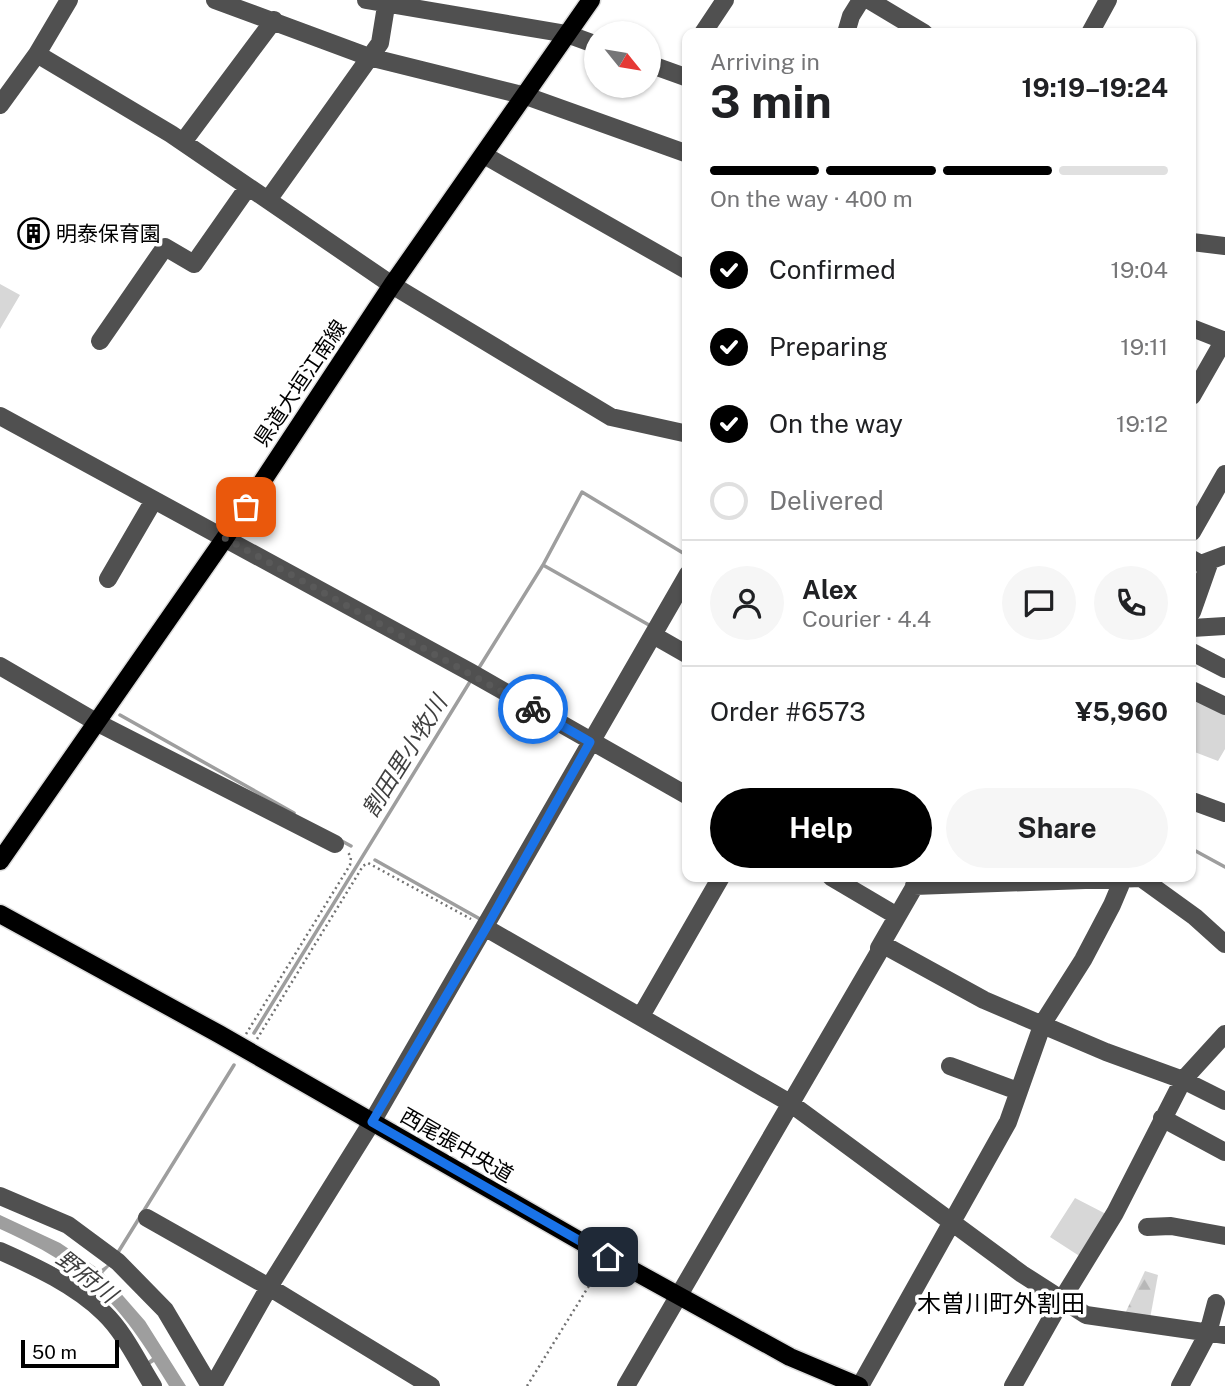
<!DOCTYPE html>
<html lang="en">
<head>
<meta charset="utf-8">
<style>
  body { margin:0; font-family:"Public Sans","Noto Sans JP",sans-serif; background:#f6f6f6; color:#202124; height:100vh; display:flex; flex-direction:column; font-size:26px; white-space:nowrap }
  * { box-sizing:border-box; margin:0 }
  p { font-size:23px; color:#757577 }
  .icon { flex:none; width:38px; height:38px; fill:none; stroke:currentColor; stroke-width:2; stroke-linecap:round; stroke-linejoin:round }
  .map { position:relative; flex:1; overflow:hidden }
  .panel { position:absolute; left:682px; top:28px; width:514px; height:854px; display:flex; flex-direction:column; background:#fff; border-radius:14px; box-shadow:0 2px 5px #0004 }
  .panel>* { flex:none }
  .needle { width:46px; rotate:120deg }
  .tools { position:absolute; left:584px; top:21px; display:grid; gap:14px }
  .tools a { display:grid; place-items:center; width:77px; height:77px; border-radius:50%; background:#fff; box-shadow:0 2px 5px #0004; font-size:35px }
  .scale { position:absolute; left:21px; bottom:18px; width:98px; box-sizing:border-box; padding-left:7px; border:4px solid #000; border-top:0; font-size:19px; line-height:24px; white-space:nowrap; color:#000; -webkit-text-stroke:5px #fff; paint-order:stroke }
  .pin { position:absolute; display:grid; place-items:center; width:60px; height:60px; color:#fff; margin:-30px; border-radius:14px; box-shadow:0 4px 10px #0006 }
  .courier { position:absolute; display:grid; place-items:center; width:70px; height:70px; margin:-35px; border:5px solid #1a73e8; border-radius:50%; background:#fff; color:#222; box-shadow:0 2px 9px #0007 }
  .summary em { font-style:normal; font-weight:700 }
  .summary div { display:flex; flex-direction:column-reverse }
  .summary { display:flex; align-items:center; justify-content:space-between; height:119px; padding:0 28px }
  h1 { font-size:46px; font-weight:700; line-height:52px }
  .bar { display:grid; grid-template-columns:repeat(4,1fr); gap:10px 7px; align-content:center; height:84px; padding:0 28px }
  .bar i { height:9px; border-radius:5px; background:#e0e0e0 }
  .bar .on { background:#000 }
  .bar p { grid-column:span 4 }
  .line { display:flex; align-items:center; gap:18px; padding:0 28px; border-top:2px solid #e0e0e0 }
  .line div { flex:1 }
  .round { display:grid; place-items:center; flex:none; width:74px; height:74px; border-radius:37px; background:#f6f6f6 }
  ol { padding:0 28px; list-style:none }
  li { display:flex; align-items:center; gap:21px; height:77px }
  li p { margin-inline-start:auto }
  li .icon { padding:7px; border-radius:50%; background:#000; color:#fff; stroke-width:4 }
  li:last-child { color:#757577 }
  li i { width:38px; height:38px; border:4px solid #e0e0e0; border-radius:50% }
  .cta { display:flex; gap:14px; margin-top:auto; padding:14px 28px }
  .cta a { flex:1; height:80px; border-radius:42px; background:#000; color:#fff; font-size:28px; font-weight:700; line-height:80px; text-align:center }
  .cta a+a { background:#f6f6f6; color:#202124 }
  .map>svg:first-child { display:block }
</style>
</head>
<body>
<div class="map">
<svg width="1225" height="1386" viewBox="0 0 1225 1386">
  <defs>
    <pattern id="forest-firs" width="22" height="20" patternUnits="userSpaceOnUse" patternTransform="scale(1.75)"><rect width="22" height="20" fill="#d7d7d7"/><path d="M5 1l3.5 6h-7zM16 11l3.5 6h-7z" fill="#b7b7b7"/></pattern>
  </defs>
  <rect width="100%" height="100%" fill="#fff"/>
  <path fill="url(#forest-firs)" d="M1145,1271L1158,1275L1149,1324L1122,1320Z"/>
  <path fill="#d7d7d7" d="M0,284L20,295L0,329Z
    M1192,692L1225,708V749L1218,761L1192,751Z
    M1075,1198L1108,1215L1081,1257L1050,1237Z"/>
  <path fill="#9e9e9e" d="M0,1215L60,1243L100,1270L121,1255L103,1273L145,1321L186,1386H169L154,1362L144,1368L143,1365L152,1358C109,1290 73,1262 0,1229Z"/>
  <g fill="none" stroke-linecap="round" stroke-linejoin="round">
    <path stroke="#9e9e9e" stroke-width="3.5" d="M543,565L582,492L688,556
      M477,671L543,565L649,625
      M120,715L294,813
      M340,840L351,846
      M1192,849L1225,867
      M375,860L480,919
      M254,1033L471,680
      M117,1254L234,1065"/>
    <defs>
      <path id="major" d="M0,861L225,538L392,285L591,0
        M0,914L219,1034L594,1249L790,1357L859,1386"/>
    </defs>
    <use href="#major" stroke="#dbdbdb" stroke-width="21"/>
    <path stroke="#727272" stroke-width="2.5" stroke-dasharray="2 3.5" stroke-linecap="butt" d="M246,1034L350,865L351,857L347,851
      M257,1039L363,866L368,863L471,919
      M527,1386L600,1268"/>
    <path stroke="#505050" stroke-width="18" d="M215,0L369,57L526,96L688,154
      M366,0L567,34L597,45
      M869,0L924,33
      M703,33L725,0
      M846,33L851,16L861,0
      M1090,33L1108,0
      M37,54L171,134L392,285L611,417L688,434
      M649,64L688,78
      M0,105L37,54L69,0
      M183,142L274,20
      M484,155L688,271
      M268,200L380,43L387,0
      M1192,242L1225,246
      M1192,328L1225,341
      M100,341L165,247L194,264L248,187
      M1192,396L1224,340
      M0,416L470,672L688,796
      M1192,532L1225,474
      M1192,559L1201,564L1225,555
      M108,579L154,500
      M1192,612L1210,561
      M1192,628L1225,626
      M653,635L688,655
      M1192,652L1225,669
      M0,666L96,722L335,844
      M1192,690L1225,706
      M1192,801L1225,813
      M831,877L897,916
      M914,886L1141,878L1195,917L1225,944
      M486,928L790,1103L1022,1274L1086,1315L1225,1335
      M882,944L984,1000L1106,1052L1183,1080L1225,1101
      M641,1016L721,877
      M950,1066L1018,1091
      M1162,1118L1225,1152
      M0,1196L68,1225L118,1262L165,1310L210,1386
      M147,1218L269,1287L431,1386
      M1147,1227L1171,1226L1225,1236
      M0,1251C36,1267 75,1285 104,1313C124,1332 138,1362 153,1386
      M213,1386L269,1287L372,1122L688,574
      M626,1386L879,952V948L920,877
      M860,1386L1008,1122L1043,1023L1083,960L1112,905L1123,879
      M1013,1386L1061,1301L1115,1213L1183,1080L1225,1034
      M1180,1386L1208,1333L1216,1303"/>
    <use href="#major" stroke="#000" stroke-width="18"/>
  </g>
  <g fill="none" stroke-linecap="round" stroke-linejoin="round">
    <path stroke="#595959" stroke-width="7" stroke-dasharray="0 12.6" d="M246,507L225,538L533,709"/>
    <path stroke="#1a73e8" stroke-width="9" d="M533,709L590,742L486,928L372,1122L608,1257"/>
  </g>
  <defs>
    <symbol id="building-ring" viewBox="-11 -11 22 22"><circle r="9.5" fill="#fff" stroke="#000" stroke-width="1.5"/><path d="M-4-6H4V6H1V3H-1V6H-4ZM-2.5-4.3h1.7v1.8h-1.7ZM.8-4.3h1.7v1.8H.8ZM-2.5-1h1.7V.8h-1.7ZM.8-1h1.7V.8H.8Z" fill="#000"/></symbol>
  </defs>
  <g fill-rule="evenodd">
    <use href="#building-ring" x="16" y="216" width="35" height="35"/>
  </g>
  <g text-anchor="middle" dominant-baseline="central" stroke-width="7" stroke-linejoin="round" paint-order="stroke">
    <g font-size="21" fill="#000" stroke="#fff" text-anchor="start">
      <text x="56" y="233">明泰保育園</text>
    </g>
    <g font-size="21" fill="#000" stroke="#fff">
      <text transform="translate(300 383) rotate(-56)">県道大垣江南線</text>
      <text transform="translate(457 1145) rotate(30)">西尾張中央道</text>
    </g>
    <g font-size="23" font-style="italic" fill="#3f3f3f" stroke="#fff">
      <text transform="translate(404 756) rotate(-58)">割田里小牧川</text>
      <text transform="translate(87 1276) rotate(38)">野府川</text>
    </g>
    <g font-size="24" fill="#000" stroke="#fff">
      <text x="1001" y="1303">木曽川町外割田</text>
    </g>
  </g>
</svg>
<div class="tools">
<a><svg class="needle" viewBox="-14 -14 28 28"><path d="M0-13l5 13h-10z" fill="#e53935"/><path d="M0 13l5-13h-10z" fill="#757577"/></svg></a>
</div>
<div class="scale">50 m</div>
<div class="pin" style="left:246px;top:507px;background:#ea580c"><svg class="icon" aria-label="bag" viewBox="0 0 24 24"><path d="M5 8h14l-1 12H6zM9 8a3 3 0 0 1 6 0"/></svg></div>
<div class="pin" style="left:608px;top:1257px;background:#1f2937"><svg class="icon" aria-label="home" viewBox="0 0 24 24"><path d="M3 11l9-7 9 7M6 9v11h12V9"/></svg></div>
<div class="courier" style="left:533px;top:709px"><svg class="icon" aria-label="bike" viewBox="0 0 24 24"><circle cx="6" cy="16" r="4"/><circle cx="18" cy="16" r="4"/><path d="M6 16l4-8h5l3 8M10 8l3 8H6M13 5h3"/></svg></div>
<section class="panel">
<div class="summary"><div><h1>3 min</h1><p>Arriving in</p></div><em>19:19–19:24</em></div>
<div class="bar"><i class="on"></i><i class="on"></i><i class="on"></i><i></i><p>On the way · 400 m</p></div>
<ol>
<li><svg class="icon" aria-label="check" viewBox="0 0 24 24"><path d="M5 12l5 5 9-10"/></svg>Confirmed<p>19:04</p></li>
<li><svg class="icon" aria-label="check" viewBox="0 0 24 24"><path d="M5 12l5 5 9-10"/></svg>Preparing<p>19:11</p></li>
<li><svg class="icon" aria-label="check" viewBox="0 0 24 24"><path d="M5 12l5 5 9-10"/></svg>On the way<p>19:12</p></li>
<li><i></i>Delivered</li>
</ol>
<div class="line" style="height:126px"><a class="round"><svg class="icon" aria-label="person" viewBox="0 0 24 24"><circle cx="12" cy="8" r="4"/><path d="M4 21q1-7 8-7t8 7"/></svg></a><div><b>Alex</b><p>Courier · 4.4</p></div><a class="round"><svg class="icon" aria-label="chat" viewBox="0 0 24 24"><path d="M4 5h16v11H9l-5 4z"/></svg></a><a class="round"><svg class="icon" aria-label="phone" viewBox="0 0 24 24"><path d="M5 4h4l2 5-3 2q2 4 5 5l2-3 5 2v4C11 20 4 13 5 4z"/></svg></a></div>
<div class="line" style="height:91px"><div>Order #6573</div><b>¥5,960</b></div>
<div class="cta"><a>Help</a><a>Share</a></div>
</section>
</div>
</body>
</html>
